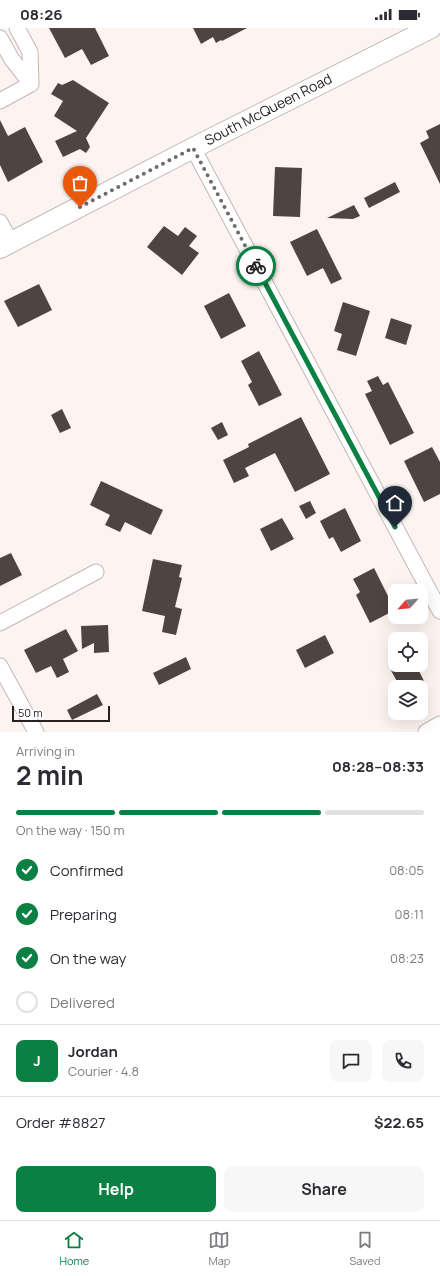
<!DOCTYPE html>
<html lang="en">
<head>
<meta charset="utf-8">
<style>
  body { margin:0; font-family:Manrope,sans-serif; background:#f7f7f7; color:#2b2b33; height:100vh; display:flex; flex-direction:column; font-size:15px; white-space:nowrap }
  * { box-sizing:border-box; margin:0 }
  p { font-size:13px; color:#7c7c81 }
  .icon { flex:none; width:22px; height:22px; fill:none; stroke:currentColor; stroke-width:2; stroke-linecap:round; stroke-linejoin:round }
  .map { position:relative; height:704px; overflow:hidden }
  .side { display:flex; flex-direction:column; background:#fff; flex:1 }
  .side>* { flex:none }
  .needle { width:26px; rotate:243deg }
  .controls { position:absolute; left:388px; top:556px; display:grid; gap:8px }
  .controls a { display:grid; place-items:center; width:40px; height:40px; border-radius:8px; background:#fff; box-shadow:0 4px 16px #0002; font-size:20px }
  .scale { position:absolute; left:12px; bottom:10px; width:98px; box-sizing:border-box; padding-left:4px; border:2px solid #26211f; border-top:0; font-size:11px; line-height:14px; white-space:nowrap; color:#26211f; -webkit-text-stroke:3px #fff; paint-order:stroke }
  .pin { position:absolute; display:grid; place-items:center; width:34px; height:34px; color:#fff; margin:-41px -17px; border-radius:50% 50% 50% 0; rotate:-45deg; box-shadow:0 0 4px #0007 }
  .pin .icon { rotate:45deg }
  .courier { position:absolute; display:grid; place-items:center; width:40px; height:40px; margin:-20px; border:3px solid #0b8043; border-radius:50%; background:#fff; color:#222; box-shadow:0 1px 5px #0007 }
  .summary em { font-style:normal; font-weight:700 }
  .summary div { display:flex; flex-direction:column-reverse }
  .summary { display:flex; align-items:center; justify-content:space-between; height:68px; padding:0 16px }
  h1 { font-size:26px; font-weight:700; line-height:30px }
  .bar { display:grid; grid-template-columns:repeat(4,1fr); gap:6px 4px; align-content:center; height:48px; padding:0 16px }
  .bar i { height:5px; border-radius:3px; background:#e1e1e2 }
  .bar .selected { background:#0b8043 }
  .bar p { grid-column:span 4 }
  .line { display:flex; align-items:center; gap:10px; padding:0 16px; border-top:1px solid #e1e1e2 }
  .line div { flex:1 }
  .round { display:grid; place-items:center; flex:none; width:42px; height:42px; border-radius:8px; background:#f7f7f7 }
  ol { padding:0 16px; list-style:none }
  li { display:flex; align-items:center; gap:12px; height:44px }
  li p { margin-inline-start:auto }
  li .icon { padding:4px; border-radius:50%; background:#0b8043; color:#fff; stroke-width:4 }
  li:last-child { color:#7c7c81 }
  li i { width:22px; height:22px; border:2px solid #e1e1e2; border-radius:50% }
  .button { display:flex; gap:8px; margin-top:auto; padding:8px 16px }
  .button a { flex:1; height:46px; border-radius:8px; background:#0b8043; color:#fff; font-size:16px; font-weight:700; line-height:46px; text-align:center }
  .button a+a { background:#f7f7f7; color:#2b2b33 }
  .status { display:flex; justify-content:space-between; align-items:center; height:28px; padding:0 20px; background:#fff; direction:ltr }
  .status svg { height:11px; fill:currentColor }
  .tab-bar { display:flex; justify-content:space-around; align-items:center; height:56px; border-top:1px solid #e1e1e2; background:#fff; font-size:11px; color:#7c7c81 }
  .tab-bar a { display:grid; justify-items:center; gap:2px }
  .tab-bar .selected { color:#0b8043 }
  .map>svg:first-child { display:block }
</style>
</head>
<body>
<div class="status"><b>08:26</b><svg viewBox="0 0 49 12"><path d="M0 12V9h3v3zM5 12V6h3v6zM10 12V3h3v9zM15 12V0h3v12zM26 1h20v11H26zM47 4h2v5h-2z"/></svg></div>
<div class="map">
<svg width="440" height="704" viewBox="0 0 440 704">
  <rect width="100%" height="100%" fill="#fdf4f2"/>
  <path fill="#4f4440" d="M49,0H95L109,28L91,37L82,21L65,30Z
    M193,0H247L222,13L221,12L216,15L213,9L201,16Z
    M73,52L109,75L86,110L90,119L86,125L80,121L63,129L55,113L77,103L54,88L63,73L51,66L58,55L62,57Z
    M0,92L8,108L25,99L43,134L8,154L0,137Z
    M440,96V156L420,115L429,110L426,103Z
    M275,139L302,140L300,189L273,188Z
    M395,154L400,164L369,180L364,170Z
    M354,177L360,188L353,191L327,190Z
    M164,198L178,208L185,199L197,208L189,218L199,225L182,247L147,219Z
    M317,201L342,251L331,256L323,240L307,248L290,214Z
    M39,256L52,282L18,299L4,273Z
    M229,265L246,298L221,311L204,278Z
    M343,274L370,283L356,328L337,322L342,306L334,303Z
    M391,290L412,297L406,317L385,310Z
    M259,323L282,367L259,378L248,357L252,354L241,333Z
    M378,348L383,357L388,354L414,405L390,417L365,366L372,363L367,353Z
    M62,381L71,400L60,405L51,387Z
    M301,389L330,446L295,464L275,425L245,440L249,448L234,455L223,432L249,419L248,416Z
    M222,394L228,407L218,412L211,400Z
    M432,419L440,434V466L424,474L404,433Z
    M101,453L163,482L151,507L125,494L120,504L105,497L110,487L90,477Z
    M310,473L316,485L306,491L299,478Z
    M345,480L361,513L341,524L333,509L329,511L320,493Z
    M282,490L294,511L271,523L260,501Z
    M11,525L22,547L0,558V530Z
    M153,531L182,537L179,549L182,550L175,579L182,581L176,607L162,604L165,588L142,583Z
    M374,540L395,582L370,595L356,567L360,564L353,551Z
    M108,597L109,624L94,625V615L82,621L81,598Z
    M66,601L78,623L63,631L69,644L57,650L51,638L36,645L24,622Z
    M325,607L334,625L305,640L296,622Z
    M186,629L191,641L159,657L153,645Z
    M388,637H416L427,659H400Z
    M97,666L103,677L72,692L67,682Z"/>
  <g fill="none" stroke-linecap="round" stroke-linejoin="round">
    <defs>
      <path id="minor" d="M17,0L30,24L31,56
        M0,10L11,30L31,56
        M0,73L31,56
        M193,120L440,583
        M0,194L11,215
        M0,595L96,544
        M0,638L36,704
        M426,704L440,696"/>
      <path id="major" d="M0,220L193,120L431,0"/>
    </defs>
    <use href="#minor" stroke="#c4b7b2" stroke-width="17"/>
    <use href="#major" stroke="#c4b7b2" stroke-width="22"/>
    <use href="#minor" stroke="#fff" stroke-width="15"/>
    <use href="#major" stroke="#fff" stroke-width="20"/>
  </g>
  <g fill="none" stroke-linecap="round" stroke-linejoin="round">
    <path stroke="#716b69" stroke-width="4" stroke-dasharray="0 7.2" d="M80,179L193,120L256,238"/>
    <path stroke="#0b8043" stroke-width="5" d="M256,238L395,499"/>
  </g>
  <g text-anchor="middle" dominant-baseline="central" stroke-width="4" stroke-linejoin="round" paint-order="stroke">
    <g font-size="14" fill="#26211f" stroke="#fff">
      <text transform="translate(268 81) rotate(-27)">South McQueen Road</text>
    </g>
  </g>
</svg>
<div class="controls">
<a><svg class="needle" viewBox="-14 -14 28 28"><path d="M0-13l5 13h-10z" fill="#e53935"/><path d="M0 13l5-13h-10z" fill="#7c7c81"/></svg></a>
<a><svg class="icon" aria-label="locate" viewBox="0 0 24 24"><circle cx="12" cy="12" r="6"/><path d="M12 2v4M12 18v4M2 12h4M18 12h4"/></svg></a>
<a><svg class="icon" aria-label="layers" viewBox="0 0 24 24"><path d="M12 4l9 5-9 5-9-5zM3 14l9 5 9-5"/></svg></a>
</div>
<div class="scale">50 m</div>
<div class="pin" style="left:80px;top:179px;background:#ea580c"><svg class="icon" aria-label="bag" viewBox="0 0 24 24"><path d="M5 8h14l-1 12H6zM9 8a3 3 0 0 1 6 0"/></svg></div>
<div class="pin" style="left:395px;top:499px;background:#1f2937"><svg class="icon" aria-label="home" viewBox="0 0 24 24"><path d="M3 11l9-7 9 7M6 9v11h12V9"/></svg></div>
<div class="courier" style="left:256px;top:238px"><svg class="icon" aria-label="bike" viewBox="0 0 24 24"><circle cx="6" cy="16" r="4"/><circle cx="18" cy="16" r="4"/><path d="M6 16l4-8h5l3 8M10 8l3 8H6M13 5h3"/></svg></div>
</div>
<section class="side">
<div class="summary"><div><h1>2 min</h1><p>Arriving in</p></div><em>08:28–08:33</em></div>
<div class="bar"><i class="selected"></i><i class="selected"></i><i class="selected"></i><i></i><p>On the way · 150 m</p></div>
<ol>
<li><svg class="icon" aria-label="check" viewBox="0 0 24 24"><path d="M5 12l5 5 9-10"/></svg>Confirmed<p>08:05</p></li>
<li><svg class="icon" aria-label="check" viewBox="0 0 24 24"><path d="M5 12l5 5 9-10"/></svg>Preparing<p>08:11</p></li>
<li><svg class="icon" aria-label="check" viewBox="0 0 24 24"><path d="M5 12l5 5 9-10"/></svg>On the way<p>08:23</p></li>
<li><i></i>Delivered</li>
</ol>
<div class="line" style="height:72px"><b class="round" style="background:#0b8043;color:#fff">J</b><div><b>Jordan</b><p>Courier · 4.8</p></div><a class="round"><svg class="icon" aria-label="chat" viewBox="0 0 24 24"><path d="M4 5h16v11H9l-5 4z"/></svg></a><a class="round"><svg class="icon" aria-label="phone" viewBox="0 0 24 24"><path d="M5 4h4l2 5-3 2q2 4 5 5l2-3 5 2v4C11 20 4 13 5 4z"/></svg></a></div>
<div class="line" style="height:52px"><div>Order #8827</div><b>$22.65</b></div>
<div class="button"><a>Help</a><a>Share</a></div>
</section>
<nav class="tab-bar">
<a class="selected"><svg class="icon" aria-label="home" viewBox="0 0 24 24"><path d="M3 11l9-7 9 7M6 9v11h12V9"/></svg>Home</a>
<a><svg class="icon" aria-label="map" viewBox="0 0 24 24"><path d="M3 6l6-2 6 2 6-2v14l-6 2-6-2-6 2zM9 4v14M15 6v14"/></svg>Map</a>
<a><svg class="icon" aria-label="saved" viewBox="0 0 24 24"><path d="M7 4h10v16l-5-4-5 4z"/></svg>Saved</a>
</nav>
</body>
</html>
